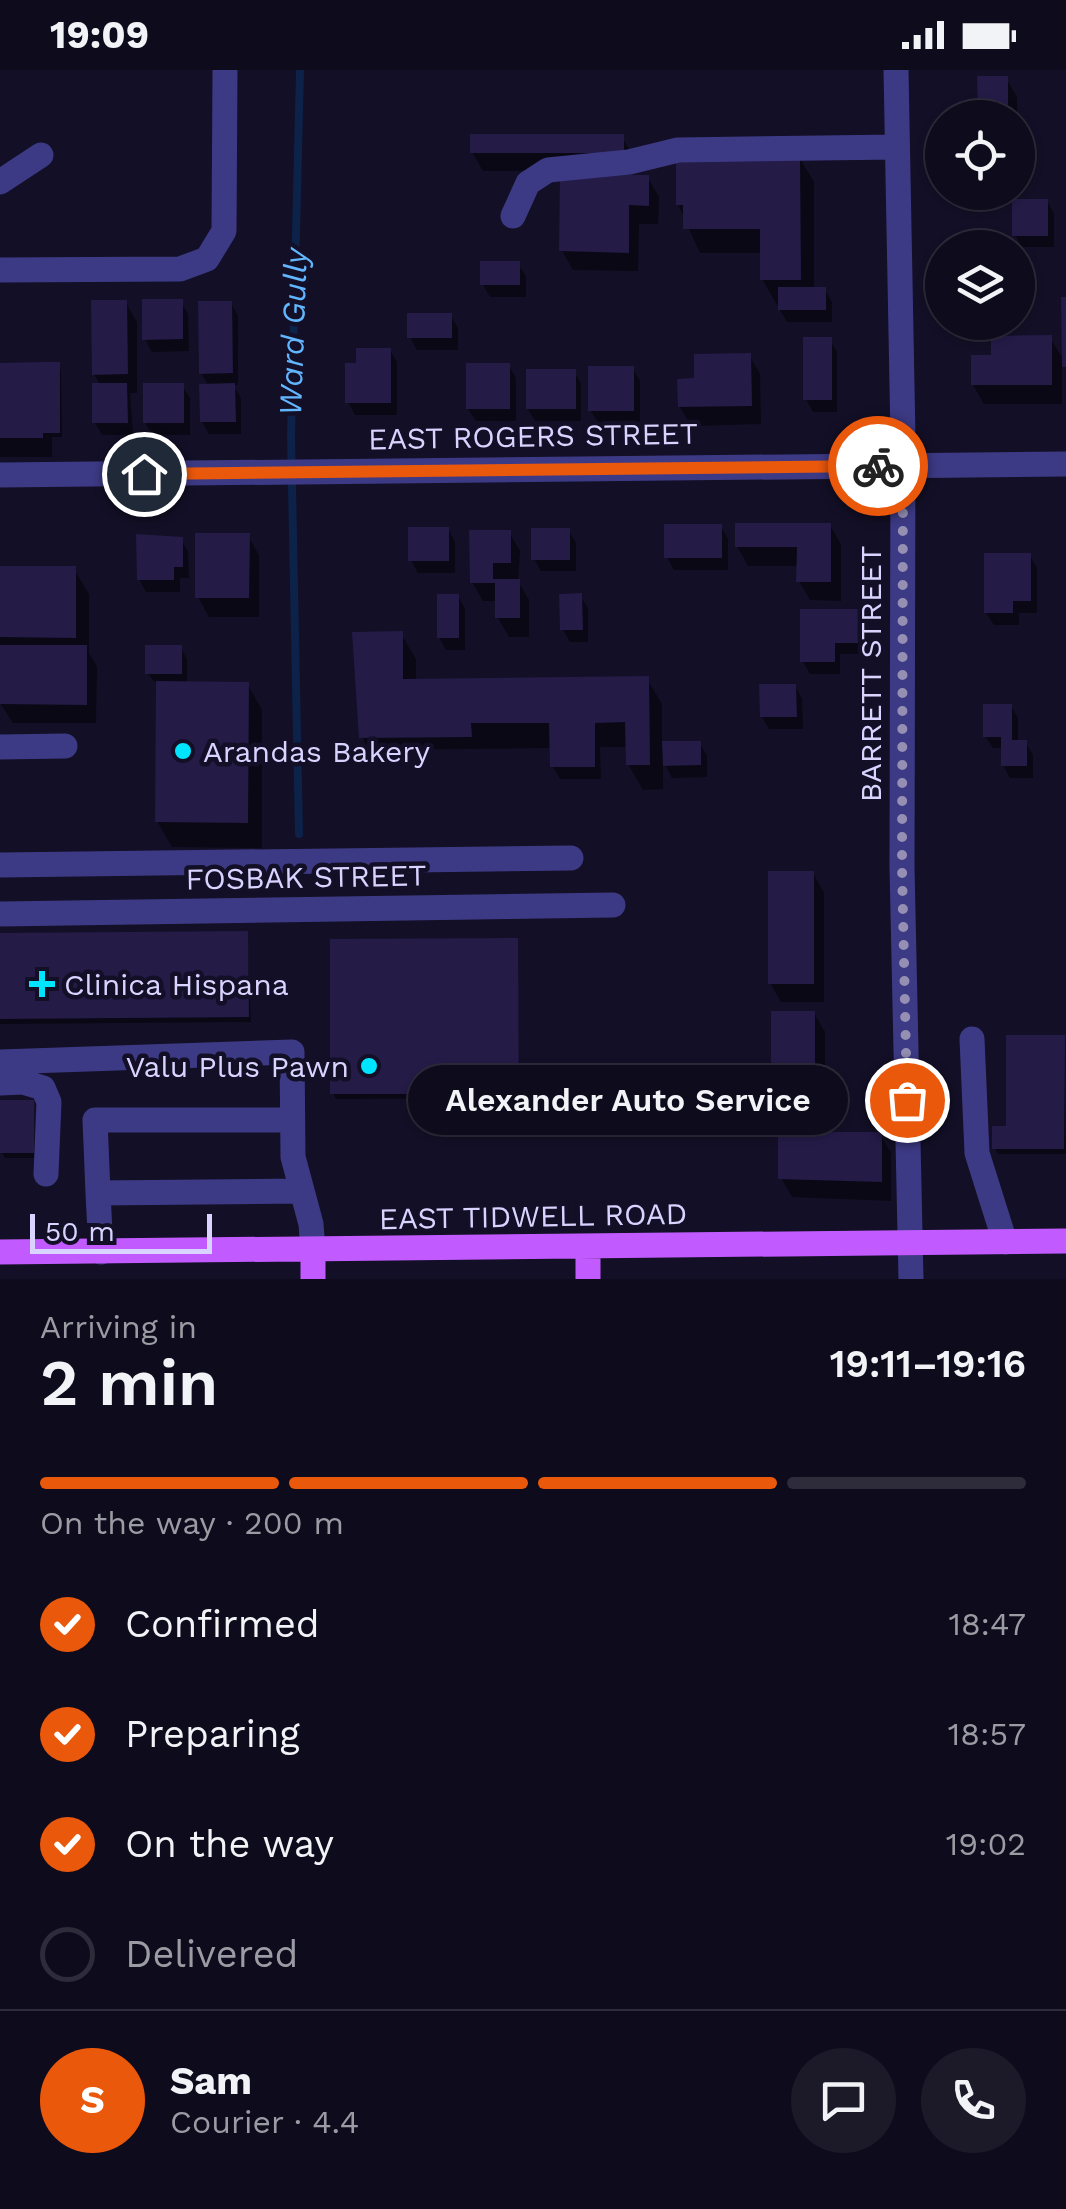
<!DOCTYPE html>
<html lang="en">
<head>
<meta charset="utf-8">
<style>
  body { margin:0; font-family:"Work Sans",sans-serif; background:#1c1929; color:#f1f3f6; height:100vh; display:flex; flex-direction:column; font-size:38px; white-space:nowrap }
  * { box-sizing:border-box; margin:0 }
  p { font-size:32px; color:#9b9ba3 }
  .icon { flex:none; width:55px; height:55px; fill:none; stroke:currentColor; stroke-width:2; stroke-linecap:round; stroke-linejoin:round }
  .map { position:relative; height:1209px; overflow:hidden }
  .side { display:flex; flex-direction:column; background:#0e0b1c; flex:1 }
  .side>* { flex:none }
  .controls { position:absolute; left:925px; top:30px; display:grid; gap:20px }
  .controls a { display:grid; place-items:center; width:110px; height:110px; border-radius:50%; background:#0e0b1c; box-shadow:0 2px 8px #0004,0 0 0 2px #2e2b3b; font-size:50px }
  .scale { position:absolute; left:30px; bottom:25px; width:182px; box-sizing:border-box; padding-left:10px; border:5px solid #d9d4ff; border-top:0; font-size:28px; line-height:35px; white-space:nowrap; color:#d9d4ff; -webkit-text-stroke:8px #130f26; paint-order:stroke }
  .pin { position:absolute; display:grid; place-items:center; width:85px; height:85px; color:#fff; margin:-42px; border:5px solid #fff; border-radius:50%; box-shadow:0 2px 10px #0007 }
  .courier { position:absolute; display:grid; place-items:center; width:100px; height:100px; margin:-50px; border:8px solid #ea580c; border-radius:50%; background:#fff; color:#222; box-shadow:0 2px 12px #0007 }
  .bubble { position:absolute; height:70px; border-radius:35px; background:#0e0b1c; box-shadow:0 2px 8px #0004,0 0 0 2px #2e2b3b; font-size:32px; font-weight:600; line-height:70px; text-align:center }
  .overview em { font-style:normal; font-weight:600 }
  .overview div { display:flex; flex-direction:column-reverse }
  .overview { display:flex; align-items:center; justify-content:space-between; height:170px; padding:0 40px }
  h1 { font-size:65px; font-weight:600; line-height:75px }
  .bar { display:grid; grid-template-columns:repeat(4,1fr); gap:15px 10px; align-content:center; height:120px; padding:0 40px }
  .bar i { height:12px; border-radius:8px; background:#2e2b3b }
  .bar .on { background:#ea580c }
  .bar p { grid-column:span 4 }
  .line { display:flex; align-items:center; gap:25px; padding:0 40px; border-top:2px solid #2e2b3b }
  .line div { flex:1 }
  .round { display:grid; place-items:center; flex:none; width:105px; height:105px; border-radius:52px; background:#1c1929 }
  ol { padding:0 40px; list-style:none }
  li { display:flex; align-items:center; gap:30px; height:110px }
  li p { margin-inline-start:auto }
  li .icon { padding:10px; border-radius:50%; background:#ea580c; color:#fff; stroke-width:4 }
  li:last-child { color:#9b9ba3 }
  li i { width:55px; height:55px; border:5px solid #2e2b3b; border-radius:50% }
  .status { display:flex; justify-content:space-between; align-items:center; height:70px; padding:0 50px; background:#0e0b1c; direction:ltr }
  .status svg { height:28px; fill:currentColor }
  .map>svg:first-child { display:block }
</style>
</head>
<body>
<div class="status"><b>19:09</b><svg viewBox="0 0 49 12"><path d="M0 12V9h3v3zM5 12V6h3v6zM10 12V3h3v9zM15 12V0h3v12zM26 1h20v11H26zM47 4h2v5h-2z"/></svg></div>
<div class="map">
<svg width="1066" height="1209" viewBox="0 0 1066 1209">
  <rect width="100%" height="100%" fill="#130f26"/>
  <path fill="#0007" d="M1006,8L1017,27V48H980Z
    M1018,49L1034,70V86L1018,87Z
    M622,67L633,86V101H483L472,82Z
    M799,87L814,112V220H825L832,232V252H787L762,209V183H700L678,134Z
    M648,108L659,127L658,154H639L638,201L573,200L562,181Z
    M1047,131L1054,144V177H1022L1015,165Z
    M518,194L526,206V227H490L483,215Z
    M1066,230V299L1062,291V334H984L973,315L994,288L1050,268L1065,292Z
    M181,232L188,244L189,281L152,282L145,269Z
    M126,233L137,252V323H130L133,365H102L95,353L101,316L94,304Z
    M231,233L238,246V315H233L241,328V364H209L202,352L209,316L201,303Z
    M450,245L458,258V280H417L410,267Z
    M830,270L837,282V342H813L806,329Z
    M390,280L397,292V345H355L348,332Z
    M749,285L760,304L761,354L691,356L680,337L697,311Z
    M0,295H58L61,300L62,367H52V387H0Z
    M509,296L516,308V351H476L468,339Z
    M633,299L640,311V352H598L590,340Z
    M574,301L581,314V351H535L528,339Z
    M182,316L190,328V365H153L145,353Z
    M830,455L841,475V531L810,530L799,511V496H748L737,476Z
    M721,457L728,469V500H674L667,487Z
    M448,459L455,472V503H418L411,490Z
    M568,460L576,473V501H541L534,489Z
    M509,462L520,481L518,511L529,530V567H509L498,548V531H483L472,512Z
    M248,466L259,485V547H209L198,527Z
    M181,469L188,482L189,508H180V522H146L139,509Z
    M1030,486L1037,498V543H1019V555H994L986,543Z
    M0,498L74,499L89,524V583L97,597L96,653H13L0,633Z
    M458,526L465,539V580H446L439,567Z
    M580,526L588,538V572H570L563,560Z
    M857,541L864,554V584H840V604H810L803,592Z
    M401,564L416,589V611L647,609L662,634V674H700L707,686V707L672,708L663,691V719L643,720L628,694V677H600L601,709H560L553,697L552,678L369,680L362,667Z
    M180,577L187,589V614L248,615L262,640V778L172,777L157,751L158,615L147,603Z
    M795,616L802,629L803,659H769L762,647Z
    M1011,636L1018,648V673H1026L1033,685V708H1010L1003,695V678H993L985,666Z
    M813,803L824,823V932H781L770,913Z
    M247,863L251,952L0,954V865Z
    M517,871L520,1028L336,1029L333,1023Z
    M814,943L825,962V1064H880L891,1083V1131L792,1127L781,1108V1065L773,1052Z
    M1063,968L1066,1084H998L995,1078Z
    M32,1033L35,1088H5L2,1083Z"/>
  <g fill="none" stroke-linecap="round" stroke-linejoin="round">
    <path stroke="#0c2248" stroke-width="8" d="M299,764L291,367L300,0"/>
  </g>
  <path fill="#241b47" d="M977,6H1008V48H978Z
    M470,64H624V83H470Z
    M676,84H800L801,210H760V159H683V135H676Z
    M560,104L649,105V136L629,135V183L559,181Z
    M1012,129H1048V166H1012Z
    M480,191H520V215H480Z
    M778,217H826V240H778Z
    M1061,227H1066V297H1062Z
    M142,229H183V269L142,270Z
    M91,230H127L128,304L92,305Z
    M198,231H232L233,303L199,304Z
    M407,243H452V268H407Z
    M1052,265V315H971V285H991V266Z
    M803,267H832V330H803Z
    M356,278H391V333H345V293H356Z
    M751,283L752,336L678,337L677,309L694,308V284Z
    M42,292H60V363H43V368H0V293Z
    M466,293H510V339H466Z
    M588,296H634V341H588Z
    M526,299H576V339H526Z
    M92,313H127L128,353H92Z
    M143,313H184V353H143Z
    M235,313L236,352H200L199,314Z
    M735,453H831V512H796L797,477H735Z
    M664,454H722V488H664Z
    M408,457H449V491H408Z
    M531,458H570V490H531Z
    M469,460H511V493H493V509H520V548H495V513H470Z
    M195,463H250L249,528H195Z
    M136,464L183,467V497H174V510H137Z
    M984,483H1031V531H1013V543H984Z
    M0,496H76V568L0,567Z
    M582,523L583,560H560L559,524Z
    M437,524H459V568H437Z
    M800,539H858V573H835V592H800Z
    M403,561V609L649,606L650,695H626L625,652L595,653V697H550L549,653H471L472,667L359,668L352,562Z
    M0,575H87V635L0,634Z
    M145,575H182V604H145Z
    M156,611L249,612L248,753L155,752Z
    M759,614H796L797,647H760Z
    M983,634H1012V670H1027V696H1001V667H983Z
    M662,671H701V695L663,696Z
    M768,801H814V914H768Z
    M248,861L249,947L0,949V863Z
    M518,868L519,1024H330V869Z
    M771,941H815V1053H771Z
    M1006,965H1065L1064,1079H992V1056H1006Z
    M0,1030H34V1083H0Z
    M778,1062H882V1112L778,1109Z"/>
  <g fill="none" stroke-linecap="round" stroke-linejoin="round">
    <path stroke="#3d3a85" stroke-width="25" d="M896,0L903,368L902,797L911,1209
      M0,112L41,85
      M513,146L528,113L548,100L629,92L678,80L896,77
      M0,200L180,199L207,189L224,161L225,0
      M0,405L1066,394
      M0,677L65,676
      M0,795L571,788
      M0,844L613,835
      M972,969L977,1083L1005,1172
      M0,992L292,982L293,1087L311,1154L313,1181
      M0,1013L23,1012L43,1018L49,1032L46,1104
      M98,1123L95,1050H292
      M101,1182L98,1123L301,1121"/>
    <path stroke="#c25bff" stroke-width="25" d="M588,1177V1209
      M313,1181V1209
      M0,1182L1066,1171"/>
  </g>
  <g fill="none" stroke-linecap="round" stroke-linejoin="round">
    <path stroke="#948fb3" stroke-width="10" stroke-dasharray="0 18" d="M878,396H903L902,797L907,1030"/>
    <path stroke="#ea580c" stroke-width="12" d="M144,404L878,396"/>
  </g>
  <g fill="#00e5ff" stroke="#130f26" stroke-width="4">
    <circle cx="183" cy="681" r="10"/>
    <path d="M37 899h10v10h10v10h-10v10h-10v-10h-10v-10h10z"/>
    <circle cx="369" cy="996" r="10"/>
  </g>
  <g text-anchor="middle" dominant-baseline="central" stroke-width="9" stroke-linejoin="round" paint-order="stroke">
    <g font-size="30" fill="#d9d4ff" stroke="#130f26">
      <text transform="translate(533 366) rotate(-1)">EAST ROGERS STREET</text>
      <text transform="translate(870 604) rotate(-90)">BARRETT STREET</text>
      <text transform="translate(306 807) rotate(-1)">FOSBAK STREET</text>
      <text transform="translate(533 1146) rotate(-1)">EAST TIDWELL ROAD</text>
    </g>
    <g font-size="30" fill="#d9d4ff" stroke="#130f26" text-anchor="start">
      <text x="203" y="681">Arandas Bakery</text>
      <text x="64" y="914">Clinica Hispana</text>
      <text x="349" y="996" text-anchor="end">Valu Plus Pawn</text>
    </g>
    <g font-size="32" font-style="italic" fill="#62b6ff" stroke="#130f26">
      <text transform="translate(293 262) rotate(-88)">Ward Gully</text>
    </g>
  </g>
</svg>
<div class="controls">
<a><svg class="icon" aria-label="locate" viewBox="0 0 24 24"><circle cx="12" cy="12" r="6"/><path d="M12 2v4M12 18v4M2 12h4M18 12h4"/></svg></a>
<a><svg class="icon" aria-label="layers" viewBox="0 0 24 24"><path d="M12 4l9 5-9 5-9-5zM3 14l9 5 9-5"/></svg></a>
</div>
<div class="scale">50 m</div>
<div class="pin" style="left:907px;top:1030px;background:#ea580c"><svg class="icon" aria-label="bag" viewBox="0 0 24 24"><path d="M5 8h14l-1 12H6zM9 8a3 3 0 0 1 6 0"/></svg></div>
<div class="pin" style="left:144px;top:404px;background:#1f2937"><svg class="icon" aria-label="home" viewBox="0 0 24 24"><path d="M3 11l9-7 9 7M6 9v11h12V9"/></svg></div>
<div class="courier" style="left:878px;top:396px"><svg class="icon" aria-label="bike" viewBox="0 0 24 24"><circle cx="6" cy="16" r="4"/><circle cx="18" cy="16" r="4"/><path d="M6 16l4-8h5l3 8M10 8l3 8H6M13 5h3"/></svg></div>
<div class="bubble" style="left:408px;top:995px;width:440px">Alexander Auto Service</div>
</div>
<section class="side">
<div class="overview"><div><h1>2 min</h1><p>Arriving in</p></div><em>19:11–19:16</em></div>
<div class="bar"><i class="on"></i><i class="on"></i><i class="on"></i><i></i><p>On the way · 200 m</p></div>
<ol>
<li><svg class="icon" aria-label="check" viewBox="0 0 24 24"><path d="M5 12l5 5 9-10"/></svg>Confirmed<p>18:47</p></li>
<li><svg class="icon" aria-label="check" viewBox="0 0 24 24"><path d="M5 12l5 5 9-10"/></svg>Preparing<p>18:57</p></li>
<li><svg class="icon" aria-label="check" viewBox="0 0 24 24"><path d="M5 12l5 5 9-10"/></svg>On the way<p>19:02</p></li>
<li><i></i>Delivered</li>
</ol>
<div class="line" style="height:180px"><b class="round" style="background:#ea580c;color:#fff">S</b><div><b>Sam</b><p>Courier · 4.4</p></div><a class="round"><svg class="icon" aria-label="chat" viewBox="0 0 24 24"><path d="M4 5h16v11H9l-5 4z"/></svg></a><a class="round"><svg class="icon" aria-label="phone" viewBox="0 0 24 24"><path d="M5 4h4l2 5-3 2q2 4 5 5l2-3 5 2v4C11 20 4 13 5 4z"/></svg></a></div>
</section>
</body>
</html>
